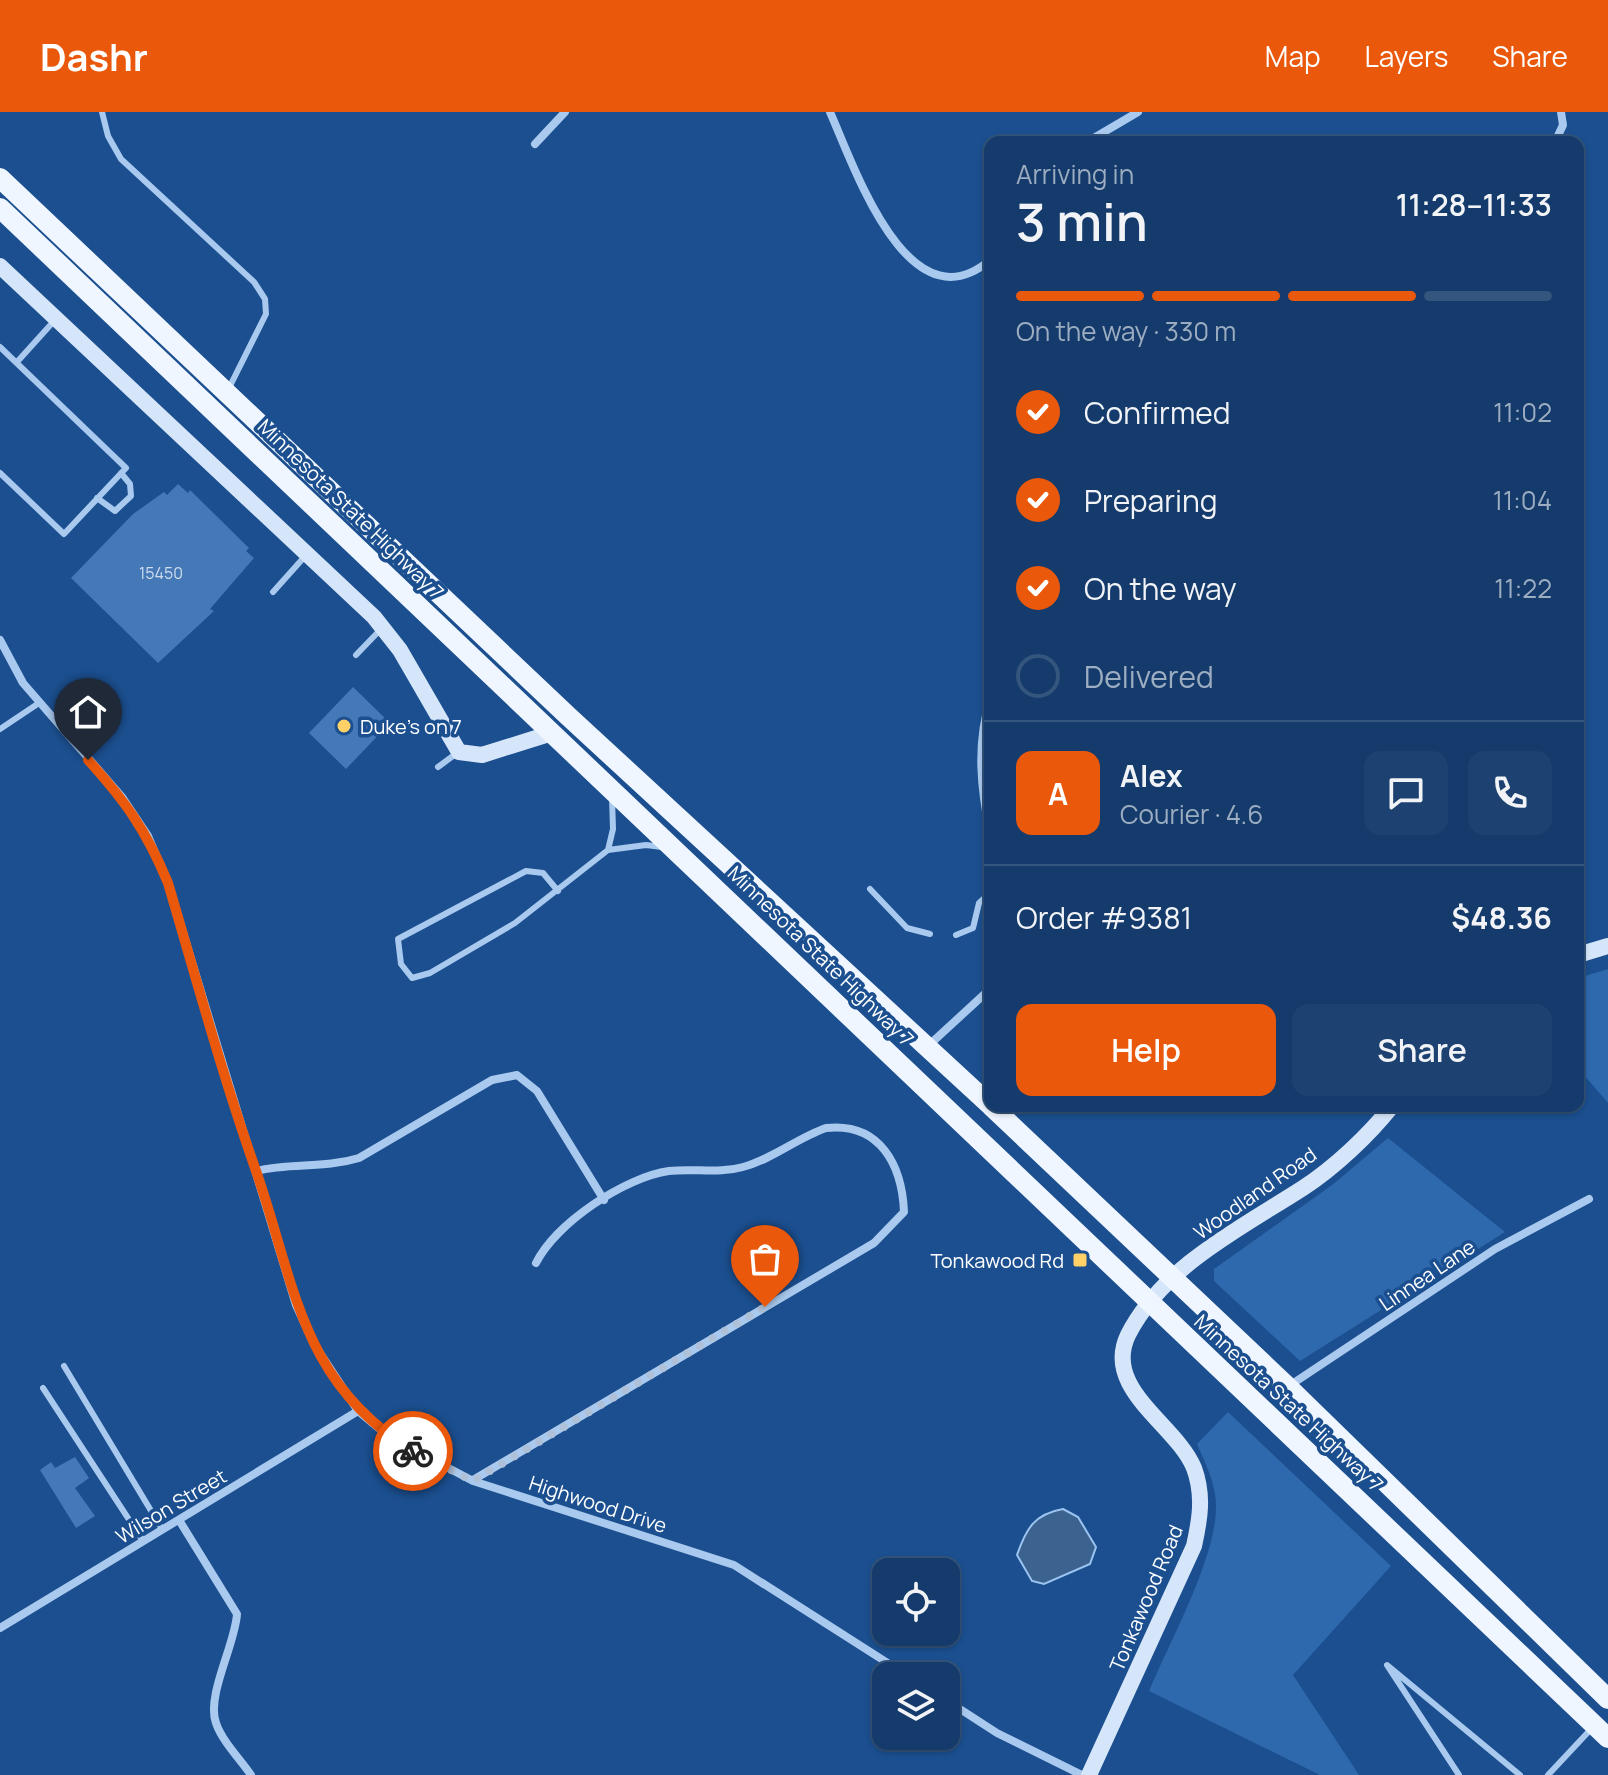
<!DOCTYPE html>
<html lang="en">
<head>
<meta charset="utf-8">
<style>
  body { margin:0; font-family:Manrope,sans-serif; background:#1d4271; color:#f1f3f6; height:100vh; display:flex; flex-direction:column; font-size:30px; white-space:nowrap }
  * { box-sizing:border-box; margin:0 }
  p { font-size:26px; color:#9dadc1 }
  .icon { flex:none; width:44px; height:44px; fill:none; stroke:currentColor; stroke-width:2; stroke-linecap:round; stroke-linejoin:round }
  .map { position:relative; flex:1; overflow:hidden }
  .drawer { position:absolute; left:984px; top:24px; width:600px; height:976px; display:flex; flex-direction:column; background:#143b6b; border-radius:16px; box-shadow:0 2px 6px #0004,0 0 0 2px #33557e }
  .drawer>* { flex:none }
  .tools { position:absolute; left:872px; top:1446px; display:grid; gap:16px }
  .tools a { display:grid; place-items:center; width:88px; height:88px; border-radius:16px; background:#143b6b; box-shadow:0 2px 6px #0004,0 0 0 2px #33557e; font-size:40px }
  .pin { position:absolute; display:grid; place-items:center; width:68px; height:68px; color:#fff; margin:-82px -34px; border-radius:50% 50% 50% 0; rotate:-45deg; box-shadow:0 0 8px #0007 }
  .pin .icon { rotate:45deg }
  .courier { position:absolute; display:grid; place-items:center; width:80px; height:80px; margin:-40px; border:6px solid #ea580c; border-radius:50%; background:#fff; color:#222; box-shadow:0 2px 10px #0007 }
  .overview em { font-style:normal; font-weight:600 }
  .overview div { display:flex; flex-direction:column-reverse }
  .overview { display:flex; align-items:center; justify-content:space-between; height:136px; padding:0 32px }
  h1 { font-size:52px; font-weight:600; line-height:60px }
  .bar { display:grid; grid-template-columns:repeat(4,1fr); gap:12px 8px; align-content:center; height:96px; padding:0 32px }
  .bar i { height:10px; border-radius:6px; background:#33557e }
  .bar .selected { background:#ea580c }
  .bar p { grid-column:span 4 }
  .line { display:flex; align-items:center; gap:20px; padding:0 32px; border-top:2px solid #33557e }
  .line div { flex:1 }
  .round { display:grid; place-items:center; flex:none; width:84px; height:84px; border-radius:16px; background:#1d4271 }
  ol { padding:0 32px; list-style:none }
  li { display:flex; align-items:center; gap:24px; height:88px }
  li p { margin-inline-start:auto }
  li .icon { padding:8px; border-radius:50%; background:#ea580c; color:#fff; stroke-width:4 }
  li:last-child { color:#9dadc1 }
  li i { width:44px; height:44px; border:4px solid #33557e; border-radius:50% }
  .button { display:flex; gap:16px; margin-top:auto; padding:16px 32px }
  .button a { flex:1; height:92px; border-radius:16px; background:#ea580c; color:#fff; font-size:32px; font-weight:600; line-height:92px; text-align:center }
  .button a+a { background:#1d4271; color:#f1f3f6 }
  header { display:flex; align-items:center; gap:48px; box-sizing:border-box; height:112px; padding:0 40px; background:#ea580c; color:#fff }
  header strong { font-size:38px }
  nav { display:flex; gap:44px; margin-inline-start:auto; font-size:28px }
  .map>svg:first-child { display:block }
</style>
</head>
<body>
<header>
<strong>Dashr</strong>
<nav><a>Map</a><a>Layers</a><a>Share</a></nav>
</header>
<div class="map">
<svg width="1608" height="1663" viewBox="0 0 1608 1663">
  <rect width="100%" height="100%" fill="#1b4f8f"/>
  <path fill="#2e69ad" d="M1608,857V991L1578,956V866Z
    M1388,1026L1505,1120L1300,1249L1214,1169V1157L1332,1073Z
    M1228,1300L1391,1454L1293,1563L1359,1663H1320L1149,1579C1170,1529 1214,1450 1216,1398C1217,1374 1206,1353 1197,1332Z"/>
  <path fill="#3c6290" stroke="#9cc4f0" stroke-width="2" d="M1063,1397L1078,1405L1096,1435L1090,1452L1044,1472L1032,1469L1017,1443C1026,1417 1034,1402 1063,1397Z"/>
  <path fill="#4478b7" d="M178,372L188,381L190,378L249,436L246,439L254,446L210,497L214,499L158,551L71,466L133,402L164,380L167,383Z
    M353,575L390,611L346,657L309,621Z
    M75,1345L89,1366L75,1376L95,1404L76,1416L40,1358L51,1350L55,1356Z"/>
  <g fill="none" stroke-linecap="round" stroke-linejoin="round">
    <path stroke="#a9c9ee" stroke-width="6" d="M102,0L108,24L121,47L254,170L265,187L266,202L228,278
      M0,235L126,356L64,422L0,361
      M17,250L54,209
      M97,386L115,399L131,384L130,372L121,361
      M273,480L307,442
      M356,543L382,516
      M0,617L39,591
      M438,655L457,641
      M608,738L613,717L612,686
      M870,777L907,816L930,822
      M558,779L543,761L526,759L398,827L401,852L412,866L430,861L515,811L608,738L646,733L662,735
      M956,823L973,816L979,791L990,781
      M64,1254L162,1417
      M43,1276L143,1429
      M1459,1663L1387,1553L1520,1663
      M1548,1663L1592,1616"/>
    <path stroke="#a9c9ee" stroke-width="8" d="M830,0C853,51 908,218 990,148
      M1087,30L1138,0
      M1555,30L1563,13L1561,0
      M535,32L565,0
      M0,528L23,571L122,685L148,724L168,771L296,1193L314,1232L358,1299L388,1324L473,1369L734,1453L908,1564
      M990,588C976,633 981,677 990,722
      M928,934L990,877
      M256,1059C291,1050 323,1057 359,1046L492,968L517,963L537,979L604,1088
      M1289,1274L1495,1137L1589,1087
      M473,1368L874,1131L904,1100C902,1053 880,1010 826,1016C797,1026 773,1047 743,1055C719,1062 694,1056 669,1059C625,1065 556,1111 536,1151
      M179,1408L237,1502C235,1533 206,1584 216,1611C222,1629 240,1647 251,1663
      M0,1516L358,1299
      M946,1588L997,1621L1082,1663"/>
    <path stroke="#d6e6fa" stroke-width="16" d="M0,154L374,505L400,538L459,640L482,643L552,621
      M1578,843L1608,834
      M1089,1663L1194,1434C1200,1407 1204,1383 1194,1356C1176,1312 1102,1277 1128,1223C1163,1154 1241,1116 1303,1076C1334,1056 1369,1023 1392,994"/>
    <path stroke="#f0f6ff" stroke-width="20" d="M0,66L568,604L990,993
      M0,96L1608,1626
      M991,994L1288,1275L1608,1587"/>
  </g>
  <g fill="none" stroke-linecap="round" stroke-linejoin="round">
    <path stroke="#afc1d8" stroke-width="8" stroke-dasharray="0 14.4" d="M413,1339L473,1369L765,1195"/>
    <path stroke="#ea580c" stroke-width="10" d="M88,648C126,690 146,718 168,771C196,866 222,962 255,1056C295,1169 299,1270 413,1339"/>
  </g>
  <g fill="#ffd166" stroke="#1b4f8f" stroke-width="3">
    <circle cx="344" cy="614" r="8"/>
    <rect x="1072" y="1140" width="16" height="16" rx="4"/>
  </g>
  <g text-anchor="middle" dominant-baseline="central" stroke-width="7" stroke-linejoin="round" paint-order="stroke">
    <g font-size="16" fill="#d0dded">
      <text x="161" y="461">15450</text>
    </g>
    <g font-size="20" fill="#fff" stroke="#1b4f8f">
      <text transform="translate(351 397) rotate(44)">Minnesota State Highway 7</text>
      <text transform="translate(821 844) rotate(44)">Minnesota State Highway 7</text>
      <text transform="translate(1255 1081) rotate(-35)">Woodland Road</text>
      <text transform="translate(1427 1163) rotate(-34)">Linnea Lane</text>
      <text transform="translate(1289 1291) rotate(43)">Minnesota State Highway 7</text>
      <text transform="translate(598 1392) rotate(18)">Highwood Drive</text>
      <text transform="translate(171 1394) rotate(-31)">Wilson Street</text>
      <text transform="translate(1146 1486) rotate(-67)">Tonkawood Road</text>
    </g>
    <g font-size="20" fill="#fff" stroke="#1b4f8f" text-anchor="start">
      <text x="360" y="614">Duke's on 7</text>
      <text x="1064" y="1148" text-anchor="end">Tonkawood Rd</text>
    </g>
  </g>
</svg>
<div class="tools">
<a><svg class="icon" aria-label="locate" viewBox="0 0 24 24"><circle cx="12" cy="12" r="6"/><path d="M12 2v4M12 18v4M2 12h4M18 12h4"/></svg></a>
<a><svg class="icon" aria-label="layers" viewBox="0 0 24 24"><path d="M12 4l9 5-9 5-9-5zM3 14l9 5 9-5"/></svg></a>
</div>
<div class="pin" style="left:765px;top:1195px;background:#ea580c"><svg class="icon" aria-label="bag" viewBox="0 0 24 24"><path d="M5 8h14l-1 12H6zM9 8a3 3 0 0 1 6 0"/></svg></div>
<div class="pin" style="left:88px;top:648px;background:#1f2937"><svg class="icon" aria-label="home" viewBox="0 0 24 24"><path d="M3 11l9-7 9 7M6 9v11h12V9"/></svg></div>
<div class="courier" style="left:413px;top:1339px"><svg class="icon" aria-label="bike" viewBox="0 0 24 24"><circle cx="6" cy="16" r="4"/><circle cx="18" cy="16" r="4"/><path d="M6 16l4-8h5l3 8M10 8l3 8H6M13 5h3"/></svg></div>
<section class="drawer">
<div class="overview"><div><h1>3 min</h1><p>Arriving in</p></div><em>11:28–11:33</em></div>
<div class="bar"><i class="selected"></i><i class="selected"></i><i class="selected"></i><i></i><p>On the way · 330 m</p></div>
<ol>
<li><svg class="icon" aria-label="check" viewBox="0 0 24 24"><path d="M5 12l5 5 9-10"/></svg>Confirmed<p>11:02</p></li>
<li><svg class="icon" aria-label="check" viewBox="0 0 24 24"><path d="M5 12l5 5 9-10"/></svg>Preparing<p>11:04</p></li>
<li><svg class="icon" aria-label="check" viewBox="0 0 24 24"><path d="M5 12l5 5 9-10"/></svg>On the way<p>11:22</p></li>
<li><i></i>Delivered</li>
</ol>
<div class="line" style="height:144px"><b class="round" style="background:#ea580c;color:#fff">A</b><div><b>Alex</b><p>Courier · 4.6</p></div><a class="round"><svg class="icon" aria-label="chat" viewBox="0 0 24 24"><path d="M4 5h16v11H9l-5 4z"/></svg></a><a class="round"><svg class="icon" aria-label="phone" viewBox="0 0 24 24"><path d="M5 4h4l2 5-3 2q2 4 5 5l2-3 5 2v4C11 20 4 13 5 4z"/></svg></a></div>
<div class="line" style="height:104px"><div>Order #9381</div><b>$48.36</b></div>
<div class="button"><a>Help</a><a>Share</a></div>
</section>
</div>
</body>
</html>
